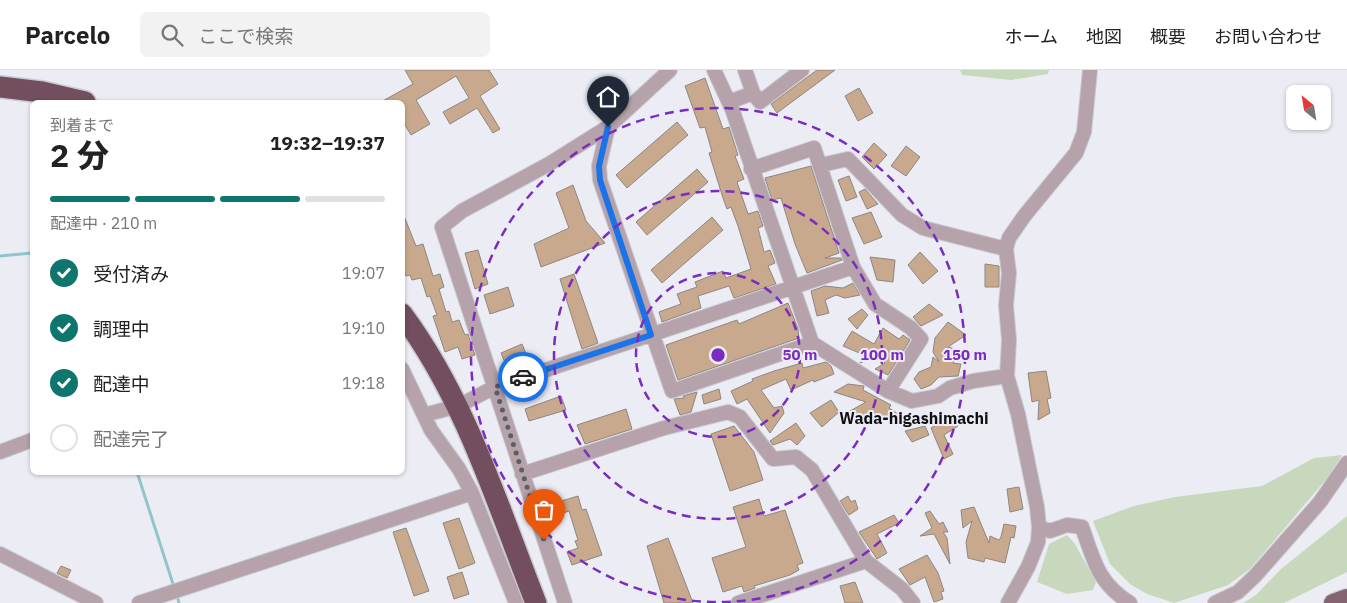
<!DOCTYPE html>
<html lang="ja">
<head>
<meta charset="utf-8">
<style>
  body { margin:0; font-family:"IBM Plex Sans","Noto Sans JP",sans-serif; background:#f2f2f2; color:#222; height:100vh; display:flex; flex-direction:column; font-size:19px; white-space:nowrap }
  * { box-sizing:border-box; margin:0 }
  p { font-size:16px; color:#767676 }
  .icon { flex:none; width:28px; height:28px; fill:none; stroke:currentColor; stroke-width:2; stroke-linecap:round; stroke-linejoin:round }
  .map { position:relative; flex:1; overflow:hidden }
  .sheet { position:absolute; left:30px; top:30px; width:375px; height:375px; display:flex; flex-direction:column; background:#fff; border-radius:8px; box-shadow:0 1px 4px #0004 }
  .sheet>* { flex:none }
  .needle { width:32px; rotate:330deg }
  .tools { position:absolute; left:1286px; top:15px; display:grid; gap:10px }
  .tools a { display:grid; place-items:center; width:45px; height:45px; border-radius:8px; background:#fff; box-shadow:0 1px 4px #0004; font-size:25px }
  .pin { position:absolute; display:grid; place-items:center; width:42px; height:42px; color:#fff; margin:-51px -21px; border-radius:50% 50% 50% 0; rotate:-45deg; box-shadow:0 0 5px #0007 }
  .pin .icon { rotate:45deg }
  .courier { position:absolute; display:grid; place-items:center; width:50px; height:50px; margin:-25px; border:4px solid #1a73e8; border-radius:50%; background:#fff; color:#222; box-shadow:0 1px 6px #0007 }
  .summary em { font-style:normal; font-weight:800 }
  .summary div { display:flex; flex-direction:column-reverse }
  .summary { display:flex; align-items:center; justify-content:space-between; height:85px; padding:0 20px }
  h1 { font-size:32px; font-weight:800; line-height:38px }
  .bar { display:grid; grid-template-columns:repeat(4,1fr); gap:8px 5px; align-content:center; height:60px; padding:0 20px }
  .bar i { height:6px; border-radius:4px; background:#e0e0e0 }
  .bar .on { background:#0f766e }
  .bar p { grid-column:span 4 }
  ol { padding:0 20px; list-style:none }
  li { display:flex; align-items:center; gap:15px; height:55px }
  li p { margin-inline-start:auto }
  li .icon { padding:5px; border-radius:50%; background:#0f766e; color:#fff; stroke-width:4 }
  li:last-child { color:#767676 }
  li i { width:28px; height:28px; border:2px solid #e0e0e0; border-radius:50% }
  header { display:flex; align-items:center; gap:30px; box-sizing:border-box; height:70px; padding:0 25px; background:#fff; border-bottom:1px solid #e0e0e0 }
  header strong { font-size:24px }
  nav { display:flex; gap:28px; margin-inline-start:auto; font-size:18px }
  .search { width:350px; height:45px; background:#f2f2f2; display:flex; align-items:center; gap:12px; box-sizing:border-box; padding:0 18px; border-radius:8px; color:#767676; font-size:19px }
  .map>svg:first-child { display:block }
</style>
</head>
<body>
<header>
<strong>Parcelo</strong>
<div class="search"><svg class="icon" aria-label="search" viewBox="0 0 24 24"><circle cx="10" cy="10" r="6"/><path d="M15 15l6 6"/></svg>ここで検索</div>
<nav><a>ホーム</a><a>地図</a><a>概要</a><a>お問い合わせ</a></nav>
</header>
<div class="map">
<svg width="1347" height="533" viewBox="0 0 1347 533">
  <rect width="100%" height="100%" fill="#ececf5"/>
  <path fill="#c7d8bc" d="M960,0H1049L1048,4L1011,10L962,5Z
    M1342,385L1328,407L1250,499L1228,515L1174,533L1147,524L1130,514L1110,494L1093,451L1134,436L1175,427L1262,416L1314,388Z
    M1347,446V502L1284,533H1243L1256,525L1281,499Z
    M1067,465L1075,474L1096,512L1093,520L1067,524L1037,512L1049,474Z"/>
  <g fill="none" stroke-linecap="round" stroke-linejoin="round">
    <path stroke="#92c5c9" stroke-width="3" d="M0,186L32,183
      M137,402L174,517
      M178,529L179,533"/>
  </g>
  <path fill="#c9a98d" stroke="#8d8681" d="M405,0H489L498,14L480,26L500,59L493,63L477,38L450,54L443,42L469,28L456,6L416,30L430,54L411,65L402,50V32H381L413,14Z
    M817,0H835L777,43L771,34Z
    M705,8L723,59L729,57L738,85L735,86L744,109L737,112L748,144L758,141L763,156L758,158L764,182L770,180L775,193L768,196L776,214L734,228L729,216L698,226L701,238L662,252L659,242L681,234L677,224L697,217L695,212L723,201L726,208L751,199L738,156L731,137L727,139L723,128L709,83L712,82L705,57L700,58L685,16Z
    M859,18L873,43L858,51L845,26Z
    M677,52L688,65L627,118L616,105Z
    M874,73L887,85L874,99L862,87Z
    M906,76L920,87L906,106L891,96Z
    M811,96L839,183L825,188H841L842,190L807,203L795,174L781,128L772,130L765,108Z
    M697,99L708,112L647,165L636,152Z
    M849,106L857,127L846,131L838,110Z
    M573,115L586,151L605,173L541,197L534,174L569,158L556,123Z
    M865,119L878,134L867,139L859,122Z
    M402,141L416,176L423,174L433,206L440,204L444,217L439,219L446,242L449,241L452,252L459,250L465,265L468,264L475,285L462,289L458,277L445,282L433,246L437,245L430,226L427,227L421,208L412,210L410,205L406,206L402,197Z
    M871,142L882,167L864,174L852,148Z
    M712,147L723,160L662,213L651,200Z
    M478,180L488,214L475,219L465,183Z
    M920,182L938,201L923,214L908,195Z
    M870,187L895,190L893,212L877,210Z
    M985,194L999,196V217H985Z
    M574,204L598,273L582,279L560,209Z
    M853,213L860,225L845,228L836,225L825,230L829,243L817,246L811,221L825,216L843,218Z
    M508,217L514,236L490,244L484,225Z
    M788,233L798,259L799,268L678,310L666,275L737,250L739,254Z
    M929,234L943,245L921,256L913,247Z
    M862,239L868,245L857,259L848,249Z
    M948,252L966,265L948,277L959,280L953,293L961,294L958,306L939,307L931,315L921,319L914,309L919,302L931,297L933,287L939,292L933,282L935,268Z
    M883,258L899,269L903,265L910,270L888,305L875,299L885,293L880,285L860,293L864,285L843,276L852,261L874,274Z
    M522,274L530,293L509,302L501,283Z
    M826,292L831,296L834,304L814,312L813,310L791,320L786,309L761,320L774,338L782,336L784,343L770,363L747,329L737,334L731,321L753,311L752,309L774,301L802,293L803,298Z
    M1046,301L1051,328L1047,329L1050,343L1038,350L1039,330L1032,332L1028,303Z
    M848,314L864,316L863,320L891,335L889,338L898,344L892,352L873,343L869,351L850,341L866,332L834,322Z
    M719,319L721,329L704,334L702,325Z
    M697,322L691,342L680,345L674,329L684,328L683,326Z
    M561,326L566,340L529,351L525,339Z
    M831,330L839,342L822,357L810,343Z
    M626,339L632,359L585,374L577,355Z
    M952,346L958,356L944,365L953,384L944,389L931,358Z
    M796,353L805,366L797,375L790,369L773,375L770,371Z
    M734,356L754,382L763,410L730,421L711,364Z
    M925,356L929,365L912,372L905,361Z
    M1019,417L1023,439L1010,442L1007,419Z
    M578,426L582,440L586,439L602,485L572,495L567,482L578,478L575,471L578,470L569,441L558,445L555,433Z
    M848,426L851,432L855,430L858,439L849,445L840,431Z
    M759,429L764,446L785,440L803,493L797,495L799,500L790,505L754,516L755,518L744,522L742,516L723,522L712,488L746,477L733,437Z
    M974,437L989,473L990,466L999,470L1001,467L1004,454L1016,456L1014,468L1011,467L1005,493L985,488L984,492L968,488L966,472L972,451L963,458L961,440Z
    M930,441L939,454L943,452L948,462H943L947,468L950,494L934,464L920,466L932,458L925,443Z
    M894,445L899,453L877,464L887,483L877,489L859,462Z
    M459,448L475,493L459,499L443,453Z
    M406,458L429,521L414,526L393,462Z
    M668,468L693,533H664L647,476Z
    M927,485L938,503L944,521L941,522L943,529L934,532L925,507L910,515L899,499Z
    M61,496L71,500L67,508L57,503Z
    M462,502L469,524L454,529L447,507Z
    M855,512L863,533H845L840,516Z"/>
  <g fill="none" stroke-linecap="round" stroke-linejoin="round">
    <defs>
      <path id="minor" d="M714,0L732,39L812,273L888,321L912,331L938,326L950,318L973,311L1007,306
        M745,0L753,23L760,32L802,0
        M729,32L753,23
        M608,57L599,96L600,110L672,321L812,273
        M821,95L848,89L902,145L923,158L1006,179
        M751,99L814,78L853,197L875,234L911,258L921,269L888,321
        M402,299L431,360L459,399L472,423L516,533
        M424,345L458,336L495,317L853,197
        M0,382L32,370
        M522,404L664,358L728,342L740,347L773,389L796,387L812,400L866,491L902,519L913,533
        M1039,457L1050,461L1067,455L1082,457C1094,491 1098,513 1130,533
        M0,484L96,533
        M139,533L472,423
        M565,533L442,157L462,141L549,94L608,57L670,0
        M738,533L866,491
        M1008,533L1028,497L1038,472L1039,457L1037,437L1018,344L1007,306L1009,270L1006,235L1009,203L1006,179L1009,168L1025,145L1076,83L1084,62L1090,0
        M1215,533L1238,522L1255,506L1320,432L1347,393"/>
      <path id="major" d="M1333,533L1347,528"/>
      <path id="highway" d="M0,17L42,22L85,32
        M402,244C466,330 497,434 536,533"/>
    </defs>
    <use href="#minor" stroke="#c9c9d1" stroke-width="16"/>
    <use href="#major" stroke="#c9c9d1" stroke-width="20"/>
    <use href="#highway" stroke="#c9c9d1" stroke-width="24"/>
    <use href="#minor" stroke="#b5a2aa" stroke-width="14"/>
    <use href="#major" stroke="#856472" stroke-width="18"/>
    <use href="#highway" stroke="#734e5e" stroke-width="21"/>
  </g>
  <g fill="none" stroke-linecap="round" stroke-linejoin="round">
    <path stroke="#5d5d62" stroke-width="5" stroke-dasharray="0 9" d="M523,307L495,317L544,470"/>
    <path stroke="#1a73e8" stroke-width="6" d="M523,307L651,265L600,110L599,96L608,57"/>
  </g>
  <g fill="none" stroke="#7b2cbf" stroke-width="2.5" stroke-dasharray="9 6">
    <circle cx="718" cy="285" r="82"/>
    <circle cx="718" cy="285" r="164"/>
    <circle cx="718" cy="285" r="247"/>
  </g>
  <g text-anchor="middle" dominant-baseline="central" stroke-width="4" stroke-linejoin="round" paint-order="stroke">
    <g font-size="16" font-weight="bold" fill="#101013" stroke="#ececf5">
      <text x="914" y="348">Wada-higashimachi</text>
    </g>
  </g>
  <circle cx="718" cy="285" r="8" fill="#7b2cbf" stroke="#ececf5" stroke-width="2.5"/>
  <g font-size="15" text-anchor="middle" font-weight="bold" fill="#7b2cbf" stroke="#ececf5" stroke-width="4" stroke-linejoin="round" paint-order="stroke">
    <text x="800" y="290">50 m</text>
    <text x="882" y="290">100 m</text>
    <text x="965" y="290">150 m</text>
  </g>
</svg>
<div class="tools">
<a><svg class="needle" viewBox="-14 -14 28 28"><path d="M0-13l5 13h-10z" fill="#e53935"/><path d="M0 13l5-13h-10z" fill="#767676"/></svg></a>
</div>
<div class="pin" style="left:544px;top:470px;background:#ea580c"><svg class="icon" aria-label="bag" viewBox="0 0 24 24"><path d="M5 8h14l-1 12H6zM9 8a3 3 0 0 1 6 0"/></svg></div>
<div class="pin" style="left:608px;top:57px;background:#1f2937"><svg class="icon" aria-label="home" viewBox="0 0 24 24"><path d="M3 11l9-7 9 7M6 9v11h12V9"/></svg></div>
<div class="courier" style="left:523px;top:307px"><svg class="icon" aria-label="car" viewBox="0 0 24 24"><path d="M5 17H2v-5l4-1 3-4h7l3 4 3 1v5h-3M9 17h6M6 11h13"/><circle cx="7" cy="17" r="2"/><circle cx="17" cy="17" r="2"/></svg></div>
<section class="sheet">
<div class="summary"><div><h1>2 分</h1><p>到着まで</p></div><em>19:32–19:37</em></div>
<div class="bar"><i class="on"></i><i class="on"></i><i class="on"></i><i></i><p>配達中 · 210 m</p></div>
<ol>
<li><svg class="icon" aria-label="check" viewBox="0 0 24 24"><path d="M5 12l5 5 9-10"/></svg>受付済み<p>19:07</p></li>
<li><svg class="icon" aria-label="check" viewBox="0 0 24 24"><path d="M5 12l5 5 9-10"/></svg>調理中<p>19:10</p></li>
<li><svg class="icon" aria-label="check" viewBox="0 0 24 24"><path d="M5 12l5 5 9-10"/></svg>配達中<p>19:18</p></li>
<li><i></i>配達完了</li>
</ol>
</section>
</div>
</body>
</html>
